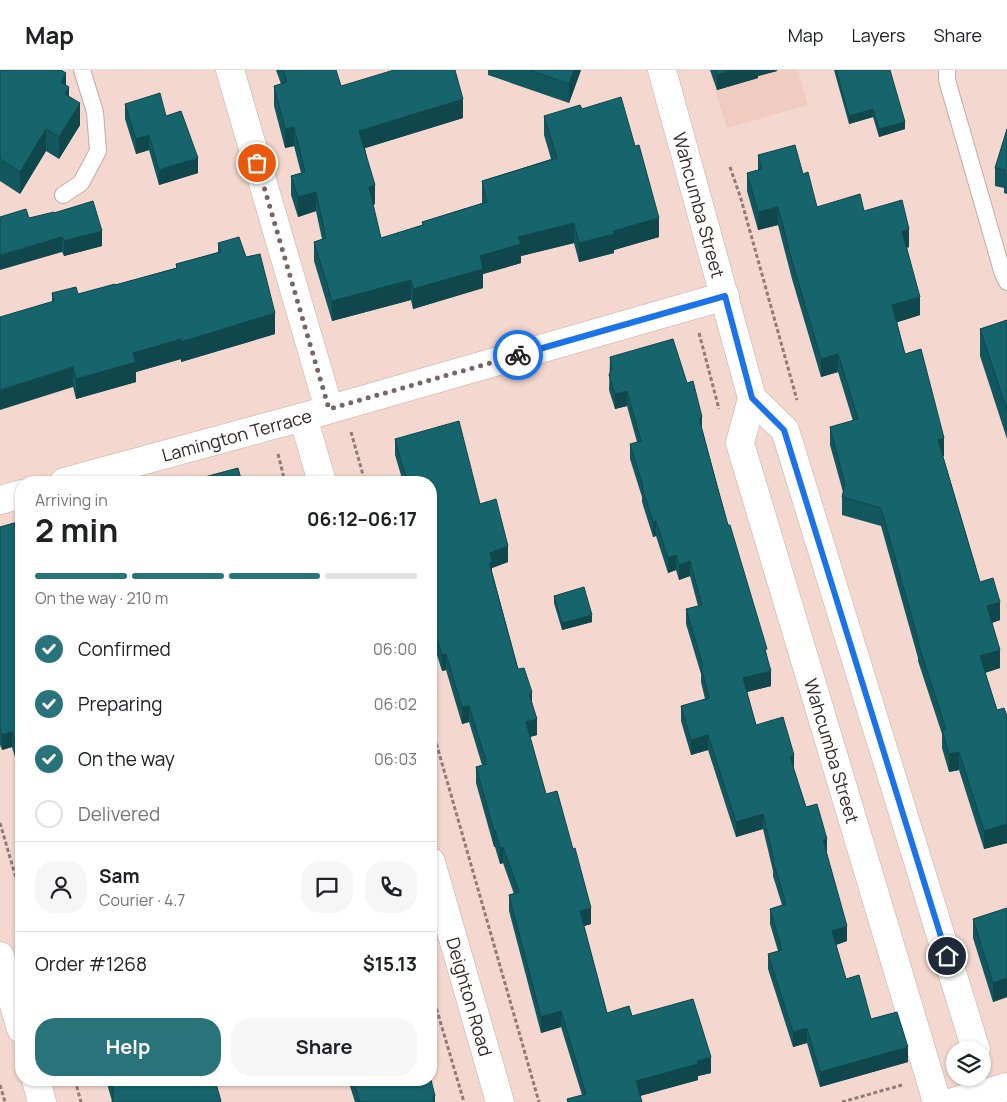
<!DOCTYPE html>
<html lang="en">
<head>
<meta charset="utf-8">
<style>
  body { margin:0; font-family:Manrope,sans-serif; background:#f6f6f6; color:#202124; height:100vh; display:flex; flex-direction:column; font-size:19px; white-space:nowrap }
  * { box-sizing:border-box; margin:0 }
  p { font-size:16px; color:#757577 }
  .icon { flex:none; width:28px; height:28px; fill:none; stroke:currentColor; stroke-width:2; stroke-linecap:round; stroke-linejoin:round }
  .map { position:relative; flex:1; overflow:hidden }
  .drawer { position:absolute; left:15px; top:406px; width:422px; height:610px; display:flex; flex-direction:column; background:#fff; border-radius:20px; box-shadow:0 1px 4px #0004 }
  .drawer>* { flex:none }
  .buttons { position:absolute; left:946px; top:971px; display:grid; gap:10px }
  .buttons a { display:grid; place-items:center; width:45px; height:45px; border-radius:50%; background:#fff; box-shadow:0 1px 4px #0004; font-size:25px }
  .pin { position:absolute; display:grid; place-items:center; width:42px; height:42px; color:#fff; margin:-21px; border:2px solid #fff; border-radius:50%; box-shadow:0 1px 5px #0007 }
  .courier { position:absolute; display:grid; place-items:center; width:50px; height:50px; margin:-25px; border:4px solid #1a73e8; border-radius:50%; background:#fff; color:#222; box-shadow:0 1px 6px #0007 }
  .overview em { font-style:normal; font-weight:700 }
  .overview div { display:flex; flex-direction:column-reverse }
  .overview { display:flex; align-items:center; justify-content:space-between; height:85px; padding:0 20px }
  h1 { font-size:32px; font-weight:700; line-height:38px }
  .bar { display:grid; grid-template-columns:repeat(4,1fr); gap:8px 5px; align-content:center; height:60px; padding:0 20px }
  .bar i { height:6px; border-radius:4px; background:#e0e0e0 }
  .bar .active { background:#29737b }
  .bar p { grid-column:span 4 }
  .line { display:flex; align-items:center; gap:12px; padding:0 20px; border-top:1px solid #e0e0e0 }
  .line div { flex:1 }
  .round { display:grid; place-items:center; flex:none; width:52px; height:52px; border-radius:20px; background:#f6f6f6 }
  ol { padding:0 20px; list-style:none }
  li { display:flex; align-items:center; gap:15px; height:55px }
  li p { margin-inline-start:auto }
  li .icon { padding:5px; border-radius:50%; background:#29737b; color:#fff; stroke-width:4 }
  li:last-child { color:#757577 }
  li i { width:28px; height:28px; border:2px solid #e0e0e0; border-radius:50% }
  .primary-button { display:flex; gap:10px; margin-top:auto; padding:10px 20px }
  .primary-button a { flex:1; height:58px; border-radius:20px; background:#29737b; color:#fff; font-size:20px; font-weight:700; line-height:58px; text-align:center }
  .primary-button a+a { background:#f6f6f6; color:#202124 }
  header { display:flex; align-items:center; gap:30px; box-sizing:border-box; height:70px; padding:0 25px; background:#fff; border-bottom:1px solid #e0e0e0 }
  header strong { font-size:24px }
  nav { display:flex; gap:28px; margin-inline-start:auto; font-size:18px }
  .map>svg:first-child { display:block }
</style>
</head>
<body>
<header>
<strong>Map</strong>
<nav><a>Map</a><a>Layers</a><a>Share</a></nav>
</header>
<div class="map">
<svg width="1007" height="1032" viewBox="0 0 1007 1032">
  <rect width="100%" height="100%" fill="#f4d7ce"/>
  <path fill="#f0cbc0" d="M709,0H798L808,35L727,58Z"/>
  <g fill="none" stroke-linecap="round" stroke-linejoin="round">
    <defs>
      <path id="service" d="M947,0V10L1003,204L1007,212
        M63,125L81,113L98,81L95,42L82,0"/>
      <g id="minor">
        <path d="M230,0L329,339"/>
        <path id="s1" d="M662,0L752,328L740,373L937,1032"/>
        <path d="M752,328L785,360L976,980"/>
        <path d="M303,347L322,412"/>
        <path id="s2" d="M64,412L303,347L725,226"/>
        <path d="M0,430L21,424"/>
        <path id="s3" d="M431,792L500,1032"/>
        <path d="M0,886L21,959"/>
        <path d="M36,1010L42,1032"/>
        <path d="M953,1032L1007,1017"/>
      </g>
    </defs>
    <use href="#service" stroke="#c6aba2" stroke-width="18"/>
    <use href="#minor" stroke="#c6aba2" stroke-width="29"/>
    <path stroke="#8f7c76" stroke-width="3" stroke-dasharray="4 2.5" stroke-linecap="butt" d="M730,97L741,129L797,330
      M699,263L719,339
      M351,362L365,412
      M278,384L285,412
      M431,655L539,1032
      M0,753L21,825
      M431,920L464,1032
      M75,1010L81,1032
      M0,1015L5,1032
      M842,1032L902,1015"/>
    <use href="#service" stroke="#fff" stroke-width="16"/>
    <use href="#minor" stroke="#fff" stroke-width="28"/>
  </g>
  <path fill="#13575e" d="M0,0L66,15L69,26L80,55L59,89L46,81L20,124L0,111Z
    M276,0H336L341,16L463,48L365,78L375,134L373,135L381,168L422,155V152L482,133V111L551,89L544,65V46L582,39L659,167L614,180V183L579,192L574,173L521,186V193L483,204V218L413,239L411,230L332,251L314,191V172L322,169L316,141L298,147L291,125V106L301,103L294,76L285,78L274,36V16L281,14Z
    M488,0H581L569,33L488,5Z
    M710,0H777V1L758,6V8L717,20Z
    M834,0H890L905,59L879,67L873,47L849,54Z
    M125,34L166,46L198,103L159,115L149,80L136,84L125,49Z
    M1007,59V124L1004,123V118L995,116V98Z
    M758,85L803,104L817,137L864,141L909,177L907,178L920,245L897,252L905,284L944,386H943L980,512L1000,550L992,553L1000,598L985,603L997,640L1007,646V773L984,779L959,700L949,702L942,678V664L918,591V588L881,456L842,445V427L843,422L830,375V357L853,351L838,302L821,307L792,209L778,155L758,160L747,121V103L758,100Z
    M54,143L102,176L64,186L62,182L29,148Z
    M218,173L246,187L275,264L181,292V289L136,302V312L76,329L52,231V223L78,224L115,215L176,198V194L218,182Z
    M1007,250V369L980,286V259Z
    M610,287L702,359L728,455L767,585L771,616L747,622L756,655L794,700L806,737L827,784L847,871L836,875L846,909L871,949L908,992L820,1017L807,973L793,977L768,899V884L778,881L770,854V839L782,835L773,806V801L763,759L736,767L708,680L691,685L681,651V636L705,629L701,612V604L686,554V539L698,536L690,506L679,510L676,500L668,503L656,466L653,467L642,432V427L630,389V374L637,372L627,336L615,339L609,320Z
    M395,369L480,434L508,492L492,498V501L518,599L532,632L537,665L530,667L546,724L591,854L584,856L607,943L632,946L711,1003L698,1006V1010L640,1026L642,1032H567V1029L582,1025L561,957L541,963L509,841V825L514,824L503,793L500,794L495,777H494L476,713V697L482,695L469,652L462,654L446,600L442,601L431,566V412H403L395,385Z
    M21,451V708L12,677L2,680L0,675V457Z
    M554,526L592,552L562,560L554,533Z
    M1007,838V927L993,932L973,868V849Z
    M101,1010H215L221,1032L112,1031L107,1014Z
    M348,1010H431L435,1032H355Z"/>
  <path fill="#0f474c" d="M574,0H581L569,33V14Z
    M732,0H777V1L758,6V8L717,20V5Z
    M66,3V22L69,17V39L61,12Z
    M463,29V48L359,80V61Z
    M80,33V55L59,89V67Z
    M873,39V47L849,54V46Z
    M905,52V59L879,67V59Z
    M294,57V76L285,78V59Z
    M46,59V81L20,124V102Z
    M149,65V80L136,84V69Z
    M198,88V103L159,115V100Z
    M375,115V134L369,136V117Z
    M316,122V141L298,147V127Z
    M778,137V155L758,160V142Z
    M659,148V167L614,180V183L579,192V173L613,161Z
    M574,153V173L521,186V193L483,204V218L413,239V219L518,167Z
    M909,159V177L902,179V161Z
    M102,161V176L64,186V171Z
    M62,167V182L0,200V185Z
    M411,210V230L332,251V231Z
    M920,227V245L892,254V235Z
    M275,243V264L181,292V272Z
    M181,269V289L136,302V312L76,329V309L133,283Z
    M838,284V302L821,307V289Z
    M73,297V317L0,340V320Z
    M627,321V336L615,339V324Z
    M702,347V362L699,348Z
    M944,368V386L938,388V370Z
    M656,451V466L653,467V452Z
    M508,476V492L492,498V508L489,509L490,483Z
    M676,485V500L668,503V488Z
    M690,491V506L679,510V495Z
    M1000,532V550L987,554V536Z
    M592,545V552L562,560V553Z
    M1000,580V598L980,604V586Z
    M446,584V600L442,601V585Z
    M771,601V616L743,623V608Z
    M532,622V639L529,624Z
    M469,636V652L462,654V637Z
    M537,649V665L526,668V652Z
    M12,662V677L2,680V665Z
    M708,665V680L691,685V670Z
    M959,682V700L949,702V684Z
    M794,685V700L790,687Z
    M763,744V759L736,767V752Z
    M1007,754V773L984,779V761Z
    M495,760V777H494V761Z
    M827,769V784L823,770Z
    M503,777V793L500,794V778Z
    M591,838V854L580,857V841Z
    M847,856V871L832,876V861Z
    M1007,908V927L993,932V913Z
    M561,941V957L541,963V947Z
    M807,958V973L793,977V962Z
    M908,977V992L820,1017V1002Z
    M711,987V1003L698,1006V1010L636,1027V1011L697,991Z
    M433,1026H435V1032H433Z"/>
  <path fill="#16656d" stroke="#0f474c" d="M0,0H61L66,3L61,12L69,17L65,24L80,33L59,67L46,59L20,102L0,89Z
    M283,0H336L341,16L394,0H455L463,29L359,61L375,115L369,117L381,168L423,155L422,152L487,132L482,111L557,88L544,46L580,35L582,39L621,27L635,76L639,75L659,148L613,161L614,164L579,173L574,153L518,167L521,174L480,186L483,199L413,219L411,210L332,231L314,172L326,168L316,122L298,127L291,106L305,102L294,57L285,59L274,16L287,12Z
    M530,0H574L569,14Z
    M715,0H732L717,5Z
    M836,0H890L905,52L879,59L873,39L849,46Z
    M160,23L166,46L181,41L198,88L159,100L149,65L136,69L125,34Z
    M1007,59V105L1004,104L1005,100L995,98Z
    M795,75L803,104L808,102L817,137L860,124L864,141L902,130L909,159L902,161L920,227L892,235L905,284L921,279L944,368L938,370L980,512L993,508L1000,532L987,536L1000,580L980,586L997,640L1004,638L1007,646V754L984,761L959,682L949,684L942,660L946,659L918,573H919L881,438L842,427L845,414L830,357L858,349L838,284L821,289L792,191L778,137L758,142L747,103L762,99L758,85Z
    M93,131L102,161L64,171L62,167L0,185V147L26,139L29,148L54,142V143Z
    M239,167L246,187L260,184L275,243L181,272V269L133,283L136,292L76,309L73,297L0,320V247L54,231L52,223L76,217L78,224L115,214V215L177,198L176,194L221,182L218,173Z
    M1007,250V341L980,259Z
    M673,269L687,313L693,311L702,347L699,348L716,412L728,455H730L753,532L767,579L765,580L771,601L743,608L756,655L783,647L794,685L790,687L806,737L817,734L827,769L823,770L847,856L832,861L846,909L859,905L871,949L897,942L908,977L820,1002L807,958L793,962L768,884L782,880L770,839L786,834L773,791L774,790L763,744L736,752L708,665L691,670L681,636L709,628L701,597L703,596L686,539L702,535L690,491L679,495L676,485L668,488L656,451L653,452L642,417L643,416L630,374L641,371L627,321L615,324L609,305L612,299L610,287Z
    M459,351L480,434L496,429L508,476L490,483L492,492L489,493L518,599L524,598L532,622L529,624L537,649L526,652L546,724L557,721L573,779L575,778L591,838L580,841L607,943L629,936L632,946L693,929L711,987L697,991L698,994L636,1011L642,1032H568L567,1029L586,1024L561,941L541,947L509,825L519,822L503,777L500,778L495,760L494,761L476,697L487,694L469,636L462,637L446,584L442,585L431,550V529H433L431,524V412H407L395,369Z
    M238,398L242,412H186Z
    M21,451V692L12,662L2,665L0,659V457Z
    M584,517L592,545L562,553L554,526Z
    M1007,838V908L993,913L973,849Z
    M110,1010H215L221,1031L218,1032H112L114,1023Z
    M353,1010H431L435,1026H433L434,1032H360Z"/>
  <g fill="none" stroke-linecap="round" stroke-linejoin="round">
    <path stroke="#776661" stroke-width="5" stroke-dasharray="0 9" d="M257,93L329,339L518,285"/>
    <path stroke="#1a73e8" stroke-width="6" d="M518,285L725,226L752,328L784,360L947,886"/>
  </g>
  <g text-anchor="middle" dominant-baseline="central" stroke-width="5" stroke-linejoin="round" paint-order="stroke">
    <g font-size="18" fill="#342926" stroke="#fff">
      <text stroke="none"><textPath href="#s1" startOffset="140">Wahcumba Street</textPath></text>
      <text stroke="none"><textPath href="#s2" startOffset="179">Lamington Terrace</textPath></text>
      <text stroke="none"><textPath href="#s1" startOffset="708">Wahcumba Street</textPath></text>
      <text stroke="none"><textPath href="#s3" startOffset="140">Deighton Road</textPath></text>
    </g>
  </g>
</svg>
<div class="buttons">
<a><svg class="icon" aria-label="layers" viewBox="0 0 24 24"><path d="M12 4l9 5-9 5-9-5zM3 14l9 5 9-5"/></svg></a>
</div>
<div class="pin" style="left:257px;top:93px;background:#ea580c"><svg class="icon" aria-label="bag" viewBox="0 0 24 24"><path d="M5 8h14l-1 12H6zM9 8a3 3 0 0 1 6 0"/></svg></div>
<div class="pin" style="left:947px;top:886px;background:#1f2937"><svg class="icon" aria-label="home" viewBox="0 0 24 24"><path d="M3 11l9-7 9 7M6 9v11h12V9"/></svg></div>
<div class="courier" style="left:518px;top:285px"><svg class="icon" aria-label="bike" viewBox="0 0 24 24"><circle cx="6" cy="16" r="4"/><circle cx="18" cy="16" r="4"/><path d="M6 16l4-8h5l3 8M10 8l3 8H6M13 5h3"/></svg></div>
<section class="drawer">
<div class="overview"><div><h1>2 min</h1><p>Arriving in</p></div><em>06:12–06:17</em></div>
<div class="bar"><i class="active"></i><i class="active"></i><i class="active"></i><i></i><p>On the way · 210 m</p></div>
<ol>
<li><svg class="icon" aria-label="check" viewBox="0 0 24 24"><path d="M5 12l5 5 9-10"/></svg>Confirmed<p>06:00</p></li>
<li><svg class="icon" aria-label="check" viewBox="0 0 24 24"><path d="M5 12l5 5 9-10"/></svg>Preparing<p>06:02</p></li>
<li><svg class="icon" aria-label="check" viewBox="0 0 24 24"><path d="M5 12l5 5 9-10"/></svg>On the way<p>06:03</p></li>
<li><i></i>Delivered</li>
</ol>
<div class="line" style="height:90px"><a class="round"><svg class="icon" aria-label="person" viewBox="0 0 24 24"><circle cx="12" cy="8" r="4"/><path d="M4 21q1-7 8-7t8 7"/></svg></a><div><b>Sam</b><p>Courier · 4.7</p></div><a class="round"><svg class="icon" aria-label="chat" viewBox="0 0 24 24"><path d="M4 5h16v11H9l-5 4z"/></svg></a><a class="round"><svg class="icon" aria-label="phone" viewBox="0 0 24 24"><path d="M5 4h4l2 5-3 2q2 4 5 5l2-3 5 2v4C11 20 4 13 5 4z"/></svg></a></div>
<div class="line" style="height:65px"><div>Order #1268</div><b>$15.13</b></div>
<div class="primary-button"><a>Help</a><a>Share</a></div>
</section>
</div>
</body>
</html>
